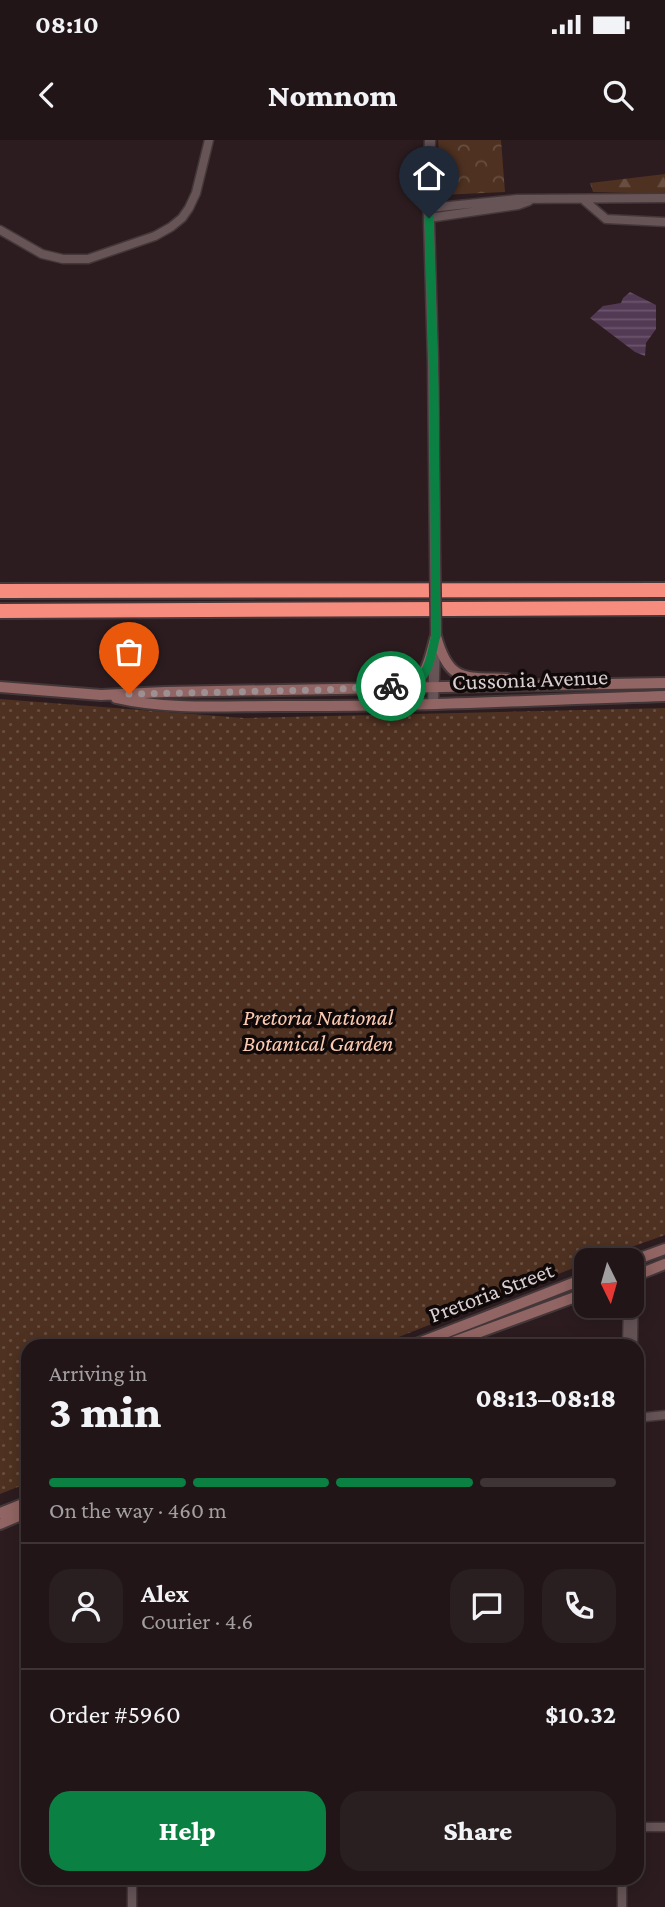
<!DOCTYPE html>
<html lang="en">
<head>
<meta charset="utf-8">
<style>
  body { margin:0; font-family:"Crimson Pro",serif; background:#291e20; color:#f1f3f6; height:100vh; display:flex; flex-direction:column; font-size:26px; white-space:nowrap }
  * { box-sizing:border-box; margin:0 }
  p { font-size:23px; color:#a29fa1 }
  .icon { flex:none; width:38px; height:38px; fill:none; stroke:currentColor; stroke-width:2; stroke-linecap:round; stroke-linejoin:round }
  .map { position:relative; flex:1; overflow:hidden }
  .details { position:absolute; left:21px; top:1199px; width:623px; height:546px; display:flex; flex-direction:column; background:#211517; border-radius:21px; box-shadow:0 4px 18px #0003,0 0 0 2px #3e3436 }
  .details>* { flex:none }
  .needle { width:46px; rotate:175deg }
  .controls { position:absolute; left:574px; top:1108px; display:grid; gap:14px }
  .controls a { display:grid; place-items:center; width:70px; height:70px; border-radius:14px; background:#211517; box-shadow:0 4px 18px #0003,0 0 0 2px #3e3436; font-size:35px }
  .pin { position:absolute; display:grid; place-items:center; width:60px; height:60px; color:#fff; margin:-72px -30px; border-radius:50% 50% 50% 0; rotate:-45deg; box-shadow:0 0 7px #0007 }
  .pin .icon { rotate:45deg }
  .courier { position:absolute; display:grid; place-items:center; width:70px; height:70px; margin:-35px; border:5px solid #0b8043; border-radius:50%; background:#fff; color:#222; box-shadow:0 2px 9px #0007 }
  .summary em { font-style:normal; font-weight:800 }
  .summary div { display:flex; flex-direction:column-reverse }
  .summary { display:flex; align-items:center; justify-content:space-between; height:119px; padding:0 28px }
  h1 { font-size:46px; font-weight:800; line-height:52px }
  .bar { display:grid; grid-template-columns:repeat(4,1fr); gap:10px 7px; align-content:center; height:84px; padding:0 28px }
  .bar i { height:9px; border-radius:5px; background:#3e3436 }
  .bar .on { background:#0b8043 }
  .bar p { grid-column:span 4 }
  .line { display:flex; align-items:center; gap:18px; padding:0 28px; border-top:2px solid #3e3436 }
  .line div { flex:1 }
  .round { display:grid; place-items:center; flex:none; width:74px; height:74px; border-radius:21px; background:#291e20 }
  .action { display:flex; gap:14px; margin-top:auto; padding:14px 28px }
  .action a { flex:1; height:80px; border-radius:21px; background:#0b8043; color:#fff; font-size:28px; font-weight:800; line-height:80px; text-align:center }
  .action a+a { background:#291e20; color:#f1f3f6 }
  .status { display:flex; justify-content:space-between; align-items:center; height:49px; padding:0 35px; background:#211517; direction:ltr }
  .status svg { height:19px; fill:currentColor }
  header { display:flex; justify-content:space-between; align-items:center; height:91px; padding:0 28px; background:#211517; font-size:32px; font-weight:800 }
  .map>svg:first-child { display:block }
</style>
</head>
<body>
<div class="status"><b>08:10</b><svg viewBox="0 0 49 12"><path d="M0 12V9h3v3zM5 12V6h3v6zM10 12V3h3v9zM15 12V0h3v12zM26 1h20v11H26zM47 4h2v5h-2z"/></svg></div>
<header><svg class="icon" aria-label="back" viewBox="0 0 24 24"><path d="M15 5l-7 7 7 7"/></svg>Nomnom<svg class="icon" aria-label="search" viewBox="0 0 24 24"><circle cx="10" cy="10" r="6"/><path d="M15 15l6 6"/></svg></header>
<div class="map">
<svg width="665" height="1767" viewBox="0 0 665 1767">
  <defs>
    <pattern id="grass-dots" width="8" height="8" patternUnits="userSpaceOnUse" patternTransform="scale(1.75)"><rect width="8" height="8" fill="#4e3121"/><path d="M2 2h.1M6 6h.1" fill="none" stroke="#674e40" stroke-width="1.8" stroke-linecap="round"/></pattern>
    <pattern id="forest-firs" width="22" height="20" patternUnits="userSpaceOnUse" patternTransform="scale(1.75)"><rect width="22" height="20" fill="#4e3121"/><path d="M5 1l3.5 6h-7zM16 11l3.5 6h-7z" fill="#674e40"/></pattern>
    <pattern id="park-crowns" width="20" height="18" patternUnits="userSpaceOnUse" patternTransform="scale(1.75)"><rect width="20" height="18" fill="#4e3121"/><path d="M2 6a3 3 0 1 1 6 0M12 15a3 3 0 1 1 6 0" fill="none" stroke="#674e40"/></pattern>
    <pattern id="water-rules" width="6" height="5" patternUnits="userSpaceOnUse" patternTransform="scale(1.75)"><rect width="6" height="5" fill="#533a54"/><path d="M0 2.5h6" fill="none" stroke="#6b556c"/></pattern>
  </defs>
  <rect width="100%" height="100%" fill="#2c1c1f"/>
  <path fill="url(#grass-dots)" d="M0,559L244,578L665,568V1095L595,1120H586V1123L376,1206H28V1343L0,1354Z"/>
  <path fill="url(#forest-firs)" d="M665,34V54L593,52L590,43Z"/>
  <path fill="url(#park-crowns)" d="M438,0H501L505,52L441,55Z"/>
  <path fill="url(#water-rules)" d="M630,152L656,165V189L646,203L645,216L635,212L590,178L603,166L621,163L623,158Z"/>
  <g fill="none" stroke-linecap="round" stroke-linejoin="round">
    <defs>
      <path id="minor" d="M585,61L606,79L665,82
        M429,68L517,59L665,58
        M429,78L518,65L529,61
        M0,90L42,114L63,119H88L155,96L171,87L182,78L189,68L196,53L209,0
        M627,1206L628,1166
        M633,1206L634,1121
        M637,1278L665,1275
        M637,1687H665
        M132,1767V1738
        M622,1767V1738"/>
      <path id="tertiary" d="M430,0L428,46L433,221L435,415
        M433,563L435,509"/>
      <path id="secondary" d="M436,496C449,543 464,537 507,539
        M407,543C429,539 430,514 436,496
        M0,547L101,555L165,552L665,543
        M116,558C168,570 224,566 276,566C406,567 535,560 665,556
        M632,1121L665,1109
        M632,1137L665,1124
        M411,1206L586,1138
        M442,1206L586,1153
        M0,1373L28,1362
        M0,1384L28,1372"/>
      <path id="motorway" d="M0,451L665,450
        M0,471L665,468"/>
    </defs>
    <use href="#minor" stroke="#443739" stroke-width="11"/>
    <use href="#tertiary" stroke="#443739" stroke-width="13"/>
    <use href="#secondary" stroke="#443739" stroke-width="14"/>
    <use href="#motorway" stroke="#443739" stroke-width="18"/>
    <use href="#minor" stroke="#665457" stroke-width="8"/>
    <use href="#tertiary" stroke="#665457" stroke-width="10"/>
    <use href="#secondary" stroke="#916563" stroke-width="10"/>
    <use href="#motorway" stroke="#f68c7e" stroke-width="14"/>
    <defs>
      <path id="tertiary-bridge" d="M435,415L436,495"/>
    </defs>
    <use href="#tertiary-bridge" stroke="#443739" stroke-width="13" stroke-linecap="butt"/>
    <use href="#tertiary-bridge" stroke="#665457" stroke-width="10"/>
  </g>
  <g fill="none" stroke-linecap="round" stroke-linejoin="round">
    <path stroke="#9d9092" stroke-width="7" stroke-dasharray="0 12.6" d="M129,554L320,550L391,546"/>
    <path stroke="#0b8043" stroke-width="9" d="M391,546C399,544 408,545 415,542C430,535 432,509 436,495L434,247L429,78"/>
  </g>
  <g text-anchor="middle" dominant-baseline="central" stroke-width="7" stroke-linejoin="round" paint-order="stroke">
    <g font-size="23" fill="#dacfd0" stroke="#10090a">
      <text transform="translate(530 539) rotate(-2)">Cussonia Avenue</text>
      <text transform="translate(491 1152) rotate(-21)">Pretoria Street</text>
    </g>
    <g font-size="23" font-style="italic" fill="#fccbb1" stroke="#10090a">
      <text x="318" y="877">Pretoria National<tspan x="318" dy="26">Botanical Garden</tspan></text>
    </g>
  </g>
</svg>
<div class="controls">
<a><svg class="needle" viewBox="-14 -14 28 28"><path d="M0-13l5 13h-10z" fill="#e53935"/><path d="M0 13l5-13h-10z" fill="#a29fa1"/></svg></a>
</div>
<div class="pin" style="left:129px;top:554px;background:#ea580c"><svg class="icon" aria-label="bag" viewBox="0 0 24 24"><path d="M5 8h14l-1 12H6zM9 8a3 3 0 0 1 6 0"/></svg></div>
<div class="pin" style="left:429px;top:78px;background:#1f2937"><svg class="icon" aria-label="home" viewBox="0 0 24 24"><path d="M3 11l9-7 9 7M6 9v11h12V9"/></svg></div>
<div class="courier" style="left:391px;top:546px"><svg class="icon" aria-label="bike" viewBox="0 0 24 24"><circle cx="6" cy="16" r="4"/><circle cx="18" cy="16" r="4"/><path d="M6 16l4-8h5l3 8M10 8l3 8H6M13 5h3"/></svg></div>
<section class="details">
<div class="summary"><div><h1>3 min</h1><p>Arriving in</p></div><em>08:13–08:18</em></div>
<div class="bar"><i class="on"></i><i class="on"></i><i class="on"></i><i></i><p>On the way · 460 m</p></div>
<div class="line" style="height:126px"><a class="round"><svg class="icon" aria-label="person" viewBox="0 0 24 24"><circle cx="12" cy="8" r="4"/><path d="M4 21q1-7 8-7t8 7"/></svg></a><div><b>Alex</b><p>Courier · 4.6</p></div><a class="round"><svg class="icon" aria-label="chat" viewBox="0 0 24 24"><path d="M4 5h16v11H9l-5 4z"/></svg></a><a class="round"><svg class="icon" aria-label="phone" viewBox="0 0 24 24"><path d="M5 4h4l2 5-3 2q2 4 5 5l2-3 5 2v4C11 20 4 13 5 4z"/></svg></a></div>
<div class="line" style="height:91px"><div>Order #5960</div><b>$10.32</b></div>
<div class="action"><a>Help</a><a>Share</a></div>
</section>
</div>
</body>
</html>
